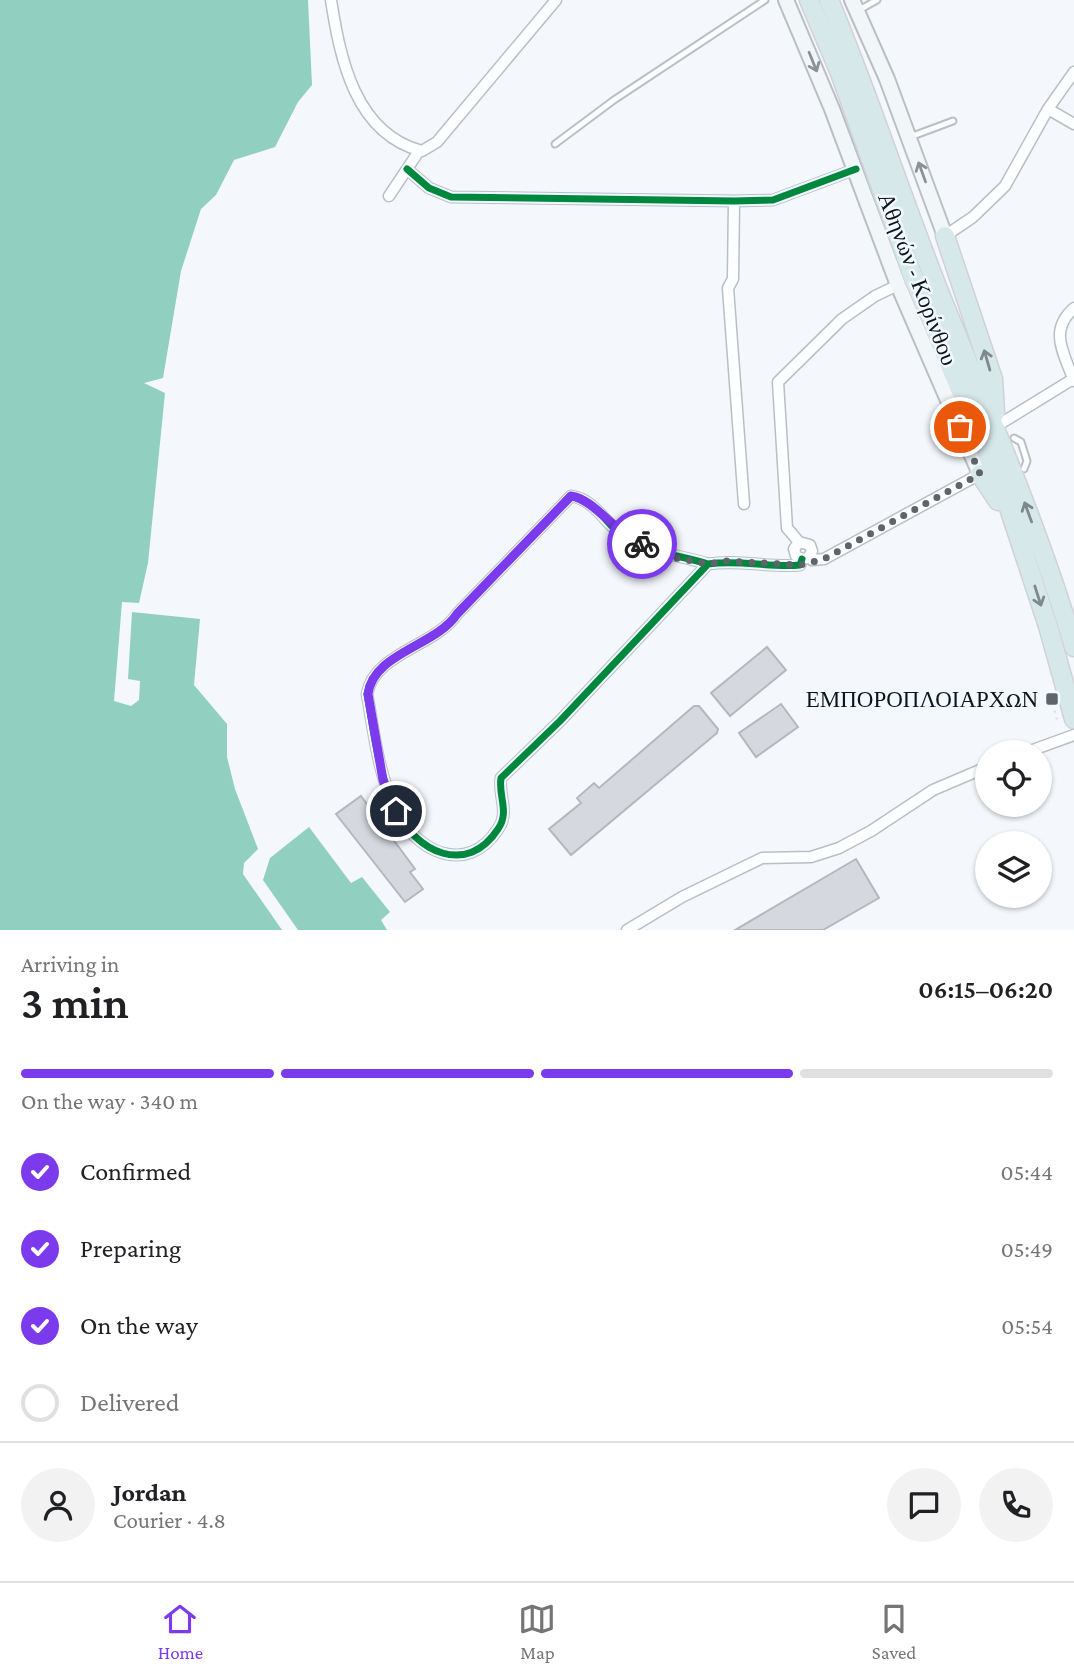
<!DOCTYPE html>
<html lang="en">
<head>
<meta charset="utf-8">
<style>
  body { margin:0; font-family:"Crimson Pro",serif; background:#f2f2f2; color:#202124; height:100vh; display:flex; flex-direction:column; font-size:26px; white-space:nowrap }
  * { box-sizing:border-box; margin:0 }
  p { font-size:23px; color:#757577 }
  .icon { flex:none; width:38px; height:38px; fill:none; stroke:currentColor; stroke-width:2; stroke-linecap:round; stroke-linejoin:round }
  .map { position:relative; height:930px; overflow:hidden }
  .details { display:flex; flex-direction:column; background:#fff; flex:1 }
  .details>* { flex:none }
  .fabs { position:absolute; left:975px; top:740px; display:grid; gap:14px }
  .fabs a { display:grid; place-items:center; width:77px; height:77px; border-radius:50%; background:#fff; box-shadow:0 2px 5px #0004; font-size:35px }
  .pin { position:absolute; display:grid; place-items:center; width:60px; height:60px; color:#fff; margin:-30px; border:4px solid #fff; border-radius:50%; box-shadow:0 2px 7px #0007 }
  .courier { position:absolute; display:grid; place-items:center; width:70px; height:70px; margin:-35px; border:5px solid #7c3aed; border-radius:50%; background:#fff; color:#222; box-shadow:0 2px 9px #0007 }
  .head em { font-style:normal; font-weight:600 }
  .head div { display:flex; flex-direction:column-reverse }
  .head { display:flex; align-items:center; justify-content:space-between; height:119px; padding:0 21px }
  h1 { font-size:46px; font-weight:600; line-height:52px }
  .bar { display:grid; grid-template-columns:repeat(4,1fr); gap:10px 7px; align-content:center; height:84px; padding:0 21px }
  .bar i { height:9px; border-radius:5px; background:#e0e0e0 }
  .bar .active { background:#7c3aed }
  .bar p { grid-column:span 4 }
  .line { display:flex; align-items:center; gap:18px; padding:0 21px; border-top:2px solid #e0e0e0 }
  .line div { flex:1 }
  .round { display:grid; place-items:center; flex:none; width:74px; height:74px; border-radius:37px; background:#f2f2f2 }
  ol { padding:0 21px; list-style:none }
  li { display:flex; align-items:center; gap:21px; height:77px }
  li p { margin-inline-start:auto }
  li .icon { padding:7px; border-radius:50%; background:#7c3aed; color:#fff; stroke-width:4 }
  li:last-child { color:#757577 }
  li i { width:38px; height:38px; border:4px solid #e0e0e0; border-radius:50% }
  .dock { display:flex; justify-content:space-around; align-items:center; height:98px; border-top:2px solid #e0e0e0; background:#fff; font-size:19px; color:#757577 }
  .dock a { display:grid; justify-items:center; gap:4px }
  .dock .active { color:#7c3aed }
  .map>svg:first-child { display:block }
</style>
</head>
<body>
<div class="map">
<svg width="1074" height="930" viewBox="0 0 1074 930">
  <rect width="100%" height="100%" fill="#f4f8fc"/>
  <path fill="#91cfc0" d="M0,0H308L312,85L298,102L275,147L234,160L216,195L201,209L181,271L163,378L144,383L165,393L148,563L139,603L122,602L114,701L131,706L139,700L140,681L128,679L132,612L200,619L194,685L227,724V757L235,789L258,849L244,863L243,874L282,930H0Z
    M309,827L351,883L362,877L390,912L381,920L387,930H298L263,880L270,858Z"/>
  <path fill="#d5d9df" stroke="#b4b8bd" stroke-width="2" d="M767,647L786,670L730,716L711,693Z
    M781,704L798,727L756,757L739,733Z
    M694,706H699L718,729L717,733L571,855L549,829L581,803L577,798L594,783L599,788Z
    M361,796L415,869L410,872L423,889L405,902L336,814Z
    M856,859L879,898L823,930H735Z"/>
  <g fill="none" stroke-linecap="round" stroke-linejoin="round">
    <defs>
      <path id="lane" d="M859,10L877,0
        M910,137L953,121
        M555,144L614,100L765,0
        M1014,438L1021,442L1027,461L1024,469"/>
      <path id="street" d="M331,0C340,58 355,134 422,151L437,142L556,0
        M1048,109L1074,124
        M407,169L429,188L451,197L734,201L773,200L856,169
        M389,196L419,151
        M734,201L733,279L728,288L744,504
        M945,236L973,217L1005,186L1048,109L1074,72
        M1074,308C1048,331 1064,353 1074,381
        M995,427L1073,379
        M799,542L794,549L796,556L802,559L808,558L812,551L810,545L799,542L787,528L778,382L842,319L875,296L898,285
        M810,556L812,560L824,559L980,474
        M708,564C680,555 648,553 623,536C605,523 594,499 571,496L457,614C436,646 374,653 367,694C374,732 378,773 395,808C415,852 467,877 498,829C510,812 498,796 501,778L560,721L708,564C739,559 769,568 800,565L802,559
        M1027,752L1074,735
        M627,930L682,897L762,858L811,857L839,848L871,831L933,790L987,767"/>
      <path id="secondary" d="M786,0L832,109L898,285L980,474
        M852,0L887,79L945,236"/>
      <path id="highway" d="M809,0L840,73L912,274L1006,499L1048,626L1074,719
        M829,0C871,100 903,203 944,304C990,417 1039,529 1074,647
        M945,236L993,379L995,413
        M980,474L998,501"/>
    </defs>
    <use href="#lane" stroke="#babfc3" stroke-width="9"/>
    <use href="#street" stroke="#babfc3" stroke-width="13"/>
    <use href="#secondary" stroke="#babfc3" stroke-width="18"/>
    <use href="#highway" stroke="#d0d2d5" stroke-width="21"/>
    <path stroke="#dddedf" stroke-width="2" stroke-dasharray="2 5" stroke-linecap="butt" d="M1053,704L1057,720"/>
    <use href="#lane" stroke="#fdfeff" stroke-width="5"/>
    <use href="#street" stroke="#fdfeff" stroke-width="10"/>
    <use href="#secondary" stroke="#f1f7f9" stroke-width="14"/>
    <use href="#highway" stroke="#d7e8eb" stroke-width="18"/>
    <defs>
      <path id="cycleway" d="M407,169L429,188L451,197L734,201L773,200L856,169
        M708,564C680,555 648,553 623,536C605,523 594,499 571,496L457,614C436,646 374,653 367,694C374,732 378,773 395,808C415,852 467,877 498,829C510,812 498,796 501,778L560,721L708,564C739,559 769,568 800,565L802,559"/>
    </defs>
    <use href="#cycleway" stroke="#f0f9ff" stroke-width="11"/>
    <use href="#cycleway" stroke="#00873e" stroke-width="7"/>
  </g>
  <defs><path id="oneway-shaft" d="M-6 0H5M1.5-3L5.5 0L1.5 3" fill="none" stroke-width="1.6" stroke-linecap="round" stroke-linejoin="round" transform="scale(1.75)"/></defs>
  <g stroke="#8b9195">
    <use href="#oneway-shaft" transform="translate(813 62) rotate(68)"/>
    <use href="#oneway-shaft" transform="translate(922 172) rotate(-110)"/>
  </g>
  <g stroke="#7d898d">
    <use href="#oneway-shaft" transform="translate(987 360) rotate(-106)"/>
    <use href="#oneway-shaft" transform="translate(1028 512) rotate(-110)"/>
    <use href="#oneway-shaft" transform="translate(1038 596) rotate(72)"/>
  </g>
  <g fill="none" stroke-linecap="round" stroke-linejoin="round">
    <path stroke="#5e6469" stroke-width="7" stroke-dasharray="0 12.6" d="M642,544L676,558L708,564L725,561L800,565L824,559L980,474L960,427"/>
    <path stroke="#7c3aed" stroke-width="9" d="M396,811L383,780L368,694C373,653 436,646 457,614L571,496C594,499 615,533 642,544"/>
  </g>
  <rect fill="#5e6469" stroke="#f0f9ff" stroke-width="2.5" x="1045" y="692" width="14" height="14" rx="3.5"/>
  <g text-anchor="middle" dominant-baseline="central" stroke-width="5" stroke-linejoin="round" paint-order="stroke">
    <g font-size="23" fill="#0e151a" stroke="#f0f9ff">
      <text transform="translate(918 279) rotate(69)">Αθηνών - Κορίνθου</text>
    </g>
    <g font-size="23" fill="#0e151a" stroke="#f0f9ff" text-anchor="end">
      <text x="1038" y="699">ΕΜΠΟΡΟΠΛΟΙΑΡΧΩΝ</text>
    </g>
  </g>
</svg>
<div class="fabs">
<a><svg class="icon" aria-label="locate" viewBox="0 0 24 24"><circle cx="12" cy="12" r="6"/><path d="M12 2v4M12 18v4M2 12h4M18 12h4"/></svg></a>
<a><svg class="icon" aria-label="layers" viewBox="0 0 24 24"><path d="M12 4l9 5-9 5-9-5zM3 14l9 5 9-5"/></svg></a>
</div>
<div class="pin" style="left:960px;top:427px;background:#ea580c"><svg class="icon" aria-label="bag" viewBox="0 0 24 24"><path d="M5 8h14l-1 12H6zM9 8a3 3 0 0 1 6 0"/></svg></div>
<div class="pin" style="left:396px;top:811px;background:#1f2937"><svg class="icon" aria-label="home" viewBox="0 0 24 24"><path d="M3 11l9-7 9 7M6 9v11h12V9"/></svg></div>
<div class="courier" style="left:642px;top:544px"><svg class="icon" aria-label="bike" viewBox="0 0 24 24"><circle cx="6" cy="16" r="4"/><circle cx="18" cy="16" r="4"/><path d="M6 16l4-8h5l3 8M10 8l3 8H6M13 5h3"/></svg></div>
</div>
<section class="details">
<div class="head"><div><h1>3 min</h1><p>Arriving in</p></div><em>06:15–06:20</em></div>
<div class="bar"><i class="active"></i><i class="active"></i><i class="active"></i><i></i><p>On the way · 340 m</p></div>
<ol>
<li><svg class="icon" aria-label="check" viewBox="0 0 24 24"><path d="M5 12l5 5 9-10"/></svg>Confirmed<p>05:44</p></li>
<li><svg class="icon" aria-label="check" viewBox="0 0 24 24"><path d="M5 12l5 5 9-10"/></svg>Preparing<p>05:49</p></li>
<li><svg class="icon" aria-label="check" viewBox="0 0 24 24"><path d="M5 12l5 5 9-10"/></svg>On the way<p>05:54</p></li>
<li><i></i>Delivered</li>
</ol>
<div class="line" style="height:126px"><a class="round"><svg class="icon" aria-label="person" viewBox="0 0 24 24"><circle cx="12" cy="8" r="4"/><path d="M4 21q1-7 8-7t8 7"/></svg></a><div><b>Jordan</b><p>Courier · 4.8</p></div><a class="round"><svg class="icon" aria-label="chat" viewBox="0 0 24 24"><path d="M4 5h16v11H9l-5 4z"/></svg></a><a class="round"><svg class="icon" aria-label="phone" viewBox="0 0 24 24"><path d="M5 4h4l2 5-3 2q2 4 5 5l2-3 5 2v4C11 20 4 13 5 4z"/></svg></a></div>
</section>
<nav class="dock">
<a class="active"><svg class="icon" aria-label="home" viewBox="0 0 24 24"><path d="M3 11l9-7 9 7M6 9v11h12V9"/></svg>Home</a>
<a><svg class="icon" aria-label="map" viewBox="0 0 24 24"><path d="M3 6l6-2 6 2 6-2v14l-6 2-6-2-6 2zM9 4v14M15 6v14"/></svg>Map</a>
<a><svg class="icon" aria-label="saved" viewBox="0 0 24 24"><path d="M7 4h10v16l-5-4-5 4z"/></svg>Saved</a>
</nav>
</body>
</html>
